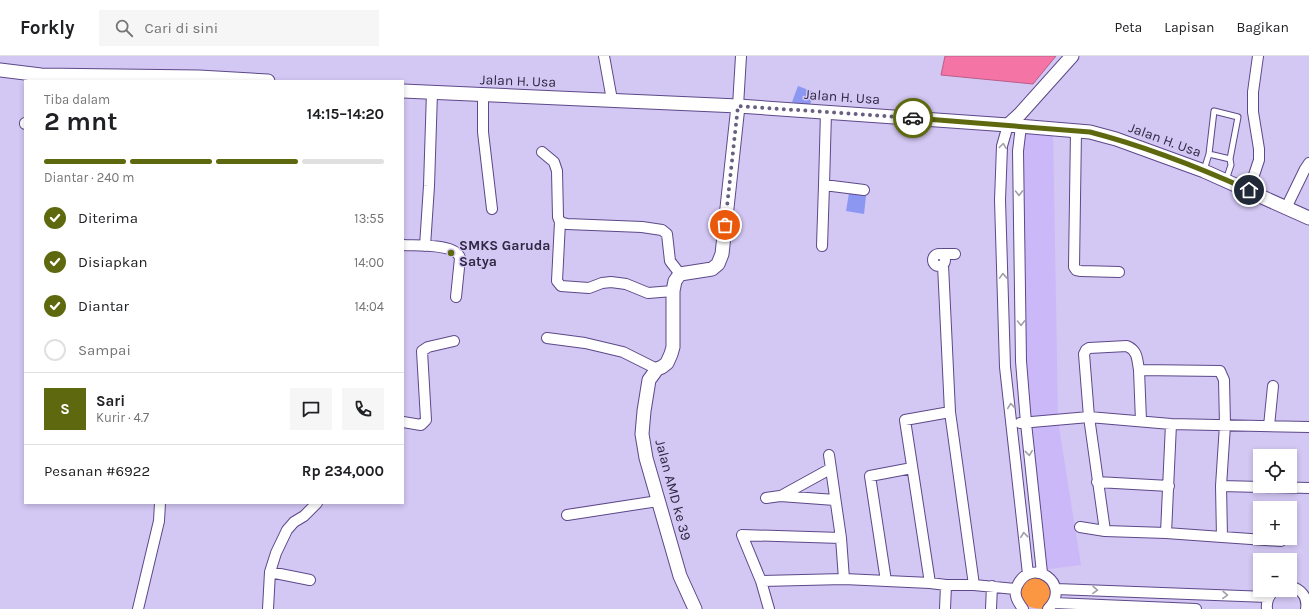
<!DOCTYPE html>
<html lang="id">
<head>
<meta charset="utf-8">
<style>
  body { margin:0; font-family:Karla,sans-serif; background:#f6f6f6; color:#202124; height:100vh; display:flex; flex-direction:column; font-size:15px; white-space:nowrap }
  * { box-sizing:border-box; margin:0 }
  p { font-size:13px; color:#757577 }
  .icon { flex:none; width:22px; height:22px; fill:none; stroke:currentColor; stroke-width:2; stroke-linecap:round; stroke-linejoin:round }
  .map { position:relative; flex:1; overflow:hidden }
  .panel { position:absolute; left:24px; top:24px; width:380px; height:424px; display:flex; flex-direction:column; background:#fff; border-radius:0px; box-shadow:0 2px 6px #0003 }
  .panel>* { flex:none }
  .buttons { position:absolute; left:1253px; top:393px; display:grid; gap:8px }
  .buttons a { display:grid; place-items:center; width:44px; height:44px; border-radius:0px; background:#fff; box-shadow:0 2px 6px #0003; font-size:20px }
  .pin { position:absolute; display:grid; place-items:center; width:34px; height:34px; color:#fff; margin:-17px; border:2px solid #fff; border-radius:50%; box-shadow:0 1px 4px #0007 }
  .courier { position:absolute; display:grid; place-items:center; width:40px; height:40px; margin:-20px; border:3px solid #5e690f; border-radius:50%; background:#fff; color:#222; box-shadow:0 1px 5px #0007 }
  .head em { font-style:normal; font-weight:700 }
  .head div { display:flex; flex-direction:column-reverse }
  .head { display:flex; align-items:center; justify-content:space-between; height:68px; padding:0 20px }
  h1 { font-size:26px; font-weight:700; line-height:30px }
  .bar { display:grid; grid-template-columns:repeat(4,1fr); gap:6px 4px; align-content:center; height:48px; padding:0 20px }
  .bar i { height:5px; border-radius:3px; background:#e0e0e0 }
  .bar .current { background:#5e690f }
  .bar p { grid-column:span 4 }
  .line { display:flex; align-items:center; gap:10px; padding:0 20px; border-top:1px solid #e0e0e0 }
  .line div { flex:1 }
  .round { display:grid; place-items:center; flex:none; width:42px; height:42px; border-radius:0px; background:#f6f6f6 }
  ol { padding:0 20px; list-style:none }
  li { display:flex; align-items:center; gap:12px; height:44px }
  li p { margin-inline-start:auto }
  li .icon { padding:4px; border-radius:50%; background:#5e690f; color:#fff; stroke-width:4 }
  li:last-child { color:#757577 }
  li i { width:22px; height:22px; border:2px solid #e0e0e0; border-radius:50% }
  header { display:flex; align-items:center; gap:24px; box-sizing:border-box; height:56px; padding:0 20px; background:#fff; border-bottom:1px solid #e0e0e0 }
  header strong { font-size:19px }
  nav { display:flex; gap:22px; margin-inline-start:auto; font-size:14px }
  .search { width:280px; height:36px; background:#f6f6f6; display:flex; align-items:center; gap:10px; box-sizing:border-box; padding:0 14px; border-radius:0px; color:#757577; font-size:15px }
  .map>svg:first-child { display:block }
</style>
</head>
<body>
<header>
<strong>Forkly</strong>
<div class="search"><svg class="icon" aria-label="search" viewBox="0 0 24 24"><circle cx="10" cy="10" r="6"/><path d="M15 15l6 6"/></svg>Cari di sini</div>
<nav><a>Peta</a><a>Lapisan</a><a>Bagikan</a></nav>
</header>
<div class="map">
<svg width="1309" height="553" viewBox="0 0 1309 553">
  <rect width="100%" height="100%" fill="#d3c7f3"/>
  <path fill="#cab8f8" d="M1020,67L1053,71L1058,365L1081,509L1041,514L1021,362Z"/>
  <path fill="#fb9742" d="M1047,515C1053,518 1056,522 1059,529L1047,553C1035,553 1020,552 1020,536C1020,532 1022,527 1023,523Z"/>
  <path fill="#f474a6" stroke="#b95d88" d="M945,0H1056L1033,28L941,19Z"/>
  <path fill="#8c97f2" d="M798,30L814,36L809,52L792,46Z
    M849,137L866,140L864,158L846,155Z"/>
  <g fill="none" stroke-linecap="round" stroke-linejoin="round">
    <defs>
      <path id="service" d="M1209,98L1214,55L1238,61L1230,103
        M1204,114L1209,98L1230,103L1231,109L1226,124"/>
      <path id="minor" d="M604,0L612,44
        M483,39V76L492,153
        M738,50L741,0
        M826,56L824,129L864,134
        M25,67V68
        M1008,69L1002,90L1000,144L1005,311L1028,518
        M1021,70L1018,95L1021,305L1026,367L1042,517
        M1076,75L1074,211L1076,214L1081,215L1119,216
        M542,96L554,106L557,115L558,161L560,166L567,168L642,171L662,174L667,178L670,205L680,218
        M1249,134L1259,104V93L1253,56V36L1258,0
        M1286,152L1305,113L1309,107
        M560,166L557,225L561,230L589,232L602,227L611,226L626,228L648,237L673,235
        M403,189C416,190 456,187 460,202L456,241
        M425,190L429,130L432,36
        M822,190L824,129
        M933 204a6 6 0 1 1 12 0a6 6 0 1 1-12 0Z
        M942,198H955
        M943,209L950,356L974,529
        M547,282L585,287L623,296L657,313
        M1139,314L1141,365
        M403,366L421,369L426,364L422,295L428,291L454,285
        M1020,367L1089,361L1171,368L1309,371
        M1269,370L1273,330
        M829,399L841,482L844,523
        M1097,426L1169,430
        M1221,430L1309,432
        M781,440L830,413
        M766,442L780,440L835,444
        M567,459L658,445
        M1080,471L1105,475L1166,477L1171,368
        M1105,475L1089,361L1084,298L1086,294L1089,292L1127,290C1138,295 1137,303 1139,314L1220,315L1224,324L1225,369L1221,430L1222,481L1166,477
        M1222,481L1281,485
        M841,482L742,479L761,525L844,523L930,527L946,529H974L1015,533
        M270,516L310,524
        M761,525L769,553
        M886,525L870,420L912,412
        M930,527L905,364L950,356
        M1290,530C1301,533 1308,541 1306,553
        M1056,533L1268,541
        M1054,547L1196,553
        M138,553L159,465L160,447
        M268,553L270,516L276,497L287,474L294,466L304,460L317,447
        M945,553L946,529
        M991,553L992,530
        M1023,553C1018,546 1013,539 1017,530C1031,499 1073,528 1048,553
        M1267,553C1266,545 1269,540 1274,534"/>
      <path id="tertiary" d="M0,14L41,19L199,21L268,25
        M403,35L738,50L1008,69L1090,76L1116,83L1204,115L1309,162
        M1008,69L1020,58L1072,0
        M695,553L680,520L646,402L642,378L644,355L649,324L657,313L662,311L667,307L671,298L673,291V235L675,225L680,218L712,213L718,208L722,198L738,50"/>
    </defs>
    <use href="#service" stroke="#5d4889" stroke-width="7"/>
    <use href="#minor" stroke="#5d4889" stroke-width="12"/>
    <use href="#tertiary" stroke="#5d4889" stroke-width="15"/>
    <use href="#service" stroke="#fff" stroke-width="5"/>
    <use href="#minor" stroke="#fff" stroke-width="10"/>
    <use href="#tertiary" stroke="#fff" stroke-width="13"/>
  </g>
  <defs><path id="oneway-chevron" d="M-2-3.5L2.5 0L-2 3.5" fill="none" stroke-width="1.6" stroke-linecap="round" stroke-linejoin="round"/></defs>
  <g stroke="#a19eaa">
    <use href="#oneway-chevron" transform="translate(1003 90) rotate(-82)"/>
    <use href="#oneway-chevron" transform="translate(1019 137) rotate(89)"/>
    <use href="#oneway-chevron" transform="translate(1003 220) rotate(-92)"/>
    <use href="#oneway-chevron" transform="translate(1021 267) rotate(89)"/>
    <use href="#oneway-chevron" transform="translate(1011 350) rotate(-96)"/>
    <use href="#oneway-chevron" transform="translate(1029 397) rotate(84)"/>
    <use href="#oneway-chevron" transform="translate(1024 479) rotate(-96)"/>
    <use href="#oneway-chevron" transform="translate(1095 534) rotate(2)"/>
    <use href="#oneway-chevron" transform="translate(1225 539) rotate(2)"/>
  </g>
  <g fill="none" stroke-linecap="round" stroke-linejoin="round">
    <path stroke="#685f81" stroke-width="4" stroke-dasharray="0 7.2" d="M725,169L738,50L913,62"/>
    <path stroke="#5e690f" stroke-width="5" d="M913,62L1090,76C1144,90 1198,111 1249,134"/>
  </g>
  <circle fill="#5e690f" stroke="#d3c7f3" stroke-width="1.5" cx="451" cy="197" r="4"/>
  <g text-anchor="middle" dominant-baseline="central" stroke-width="3" stroke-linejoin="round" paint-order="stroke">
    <g font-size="14" fill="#2f2743" stroke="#d3c7f3">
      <text transform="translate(518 25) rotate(2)">Jalan H. Usa</text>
      <text transform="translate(842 41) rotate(4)">Jalan H. Usa</text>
      <text transform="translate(1165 84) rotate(20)">Jalan H. Usa</text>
      <text transform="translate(673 434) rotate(75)">Jalan AMD ke 39</text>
    </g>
    <g font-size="14" font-weight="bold" fill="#2f2743" stroke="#d3c7f3" text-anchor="start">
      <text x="459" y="189">SMKS Garuda<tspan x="459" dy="16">Satya</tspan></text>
    </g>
  </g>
</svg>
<div class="buttons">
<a><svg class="icon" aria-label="locate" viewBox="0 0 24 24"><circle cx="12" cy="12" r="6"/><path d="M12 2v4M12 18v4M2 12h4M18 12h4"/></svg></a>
<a>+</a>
<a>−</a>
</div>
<div class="pin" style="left:725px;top:169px;background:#ea580c"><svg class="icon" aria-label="bag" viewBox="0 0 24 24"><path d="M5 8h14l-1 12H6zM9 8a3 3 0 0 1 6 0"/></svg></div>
<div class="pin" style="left:1249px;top:134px;background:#1f2937"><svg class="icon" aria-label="home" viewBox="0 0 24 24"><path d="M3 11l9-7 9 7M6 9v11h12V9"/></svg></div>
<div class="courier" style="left:913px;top:62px"><svg class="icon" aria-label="car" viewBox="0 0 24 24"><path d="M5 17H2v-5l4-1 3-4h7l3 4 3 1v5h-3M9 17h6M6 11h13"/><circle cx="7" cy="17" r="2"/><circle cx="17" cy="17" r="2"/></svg></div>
<section class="panel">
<div class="head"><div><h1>2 mnt</h1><p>Tiba dalam</p></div><em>14:15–14:20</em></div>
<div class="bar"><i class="current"></i><i class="current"></i><i class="current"></i><i></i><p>Diantar · 240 m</p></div>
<ol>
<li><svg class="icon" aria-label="check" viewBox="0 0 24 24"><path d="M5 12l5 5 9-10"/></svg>Diterima<p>13:55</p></li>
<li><svg class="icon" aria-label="check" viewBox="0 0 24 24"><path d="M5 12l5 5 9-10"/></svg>Disiapkan<p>14:00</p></li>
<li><svg class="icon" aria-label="check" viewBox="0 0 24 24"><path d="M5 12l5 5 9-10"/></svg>Diantar<p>14:04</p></li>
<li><i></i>Sampai</li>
</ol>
<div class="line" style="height:72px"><b class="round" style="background:#5e690f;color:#fff">S</b><div><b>Sari</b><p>Kurir · 4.7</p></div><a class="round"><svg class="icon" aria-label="chat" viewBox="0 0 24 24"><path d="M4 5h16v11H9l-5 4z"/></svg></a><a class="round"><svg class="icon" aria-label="phone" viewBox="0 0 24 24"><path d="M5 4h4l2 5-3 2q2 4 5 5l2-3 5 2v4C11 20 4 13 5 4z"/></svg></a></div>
<div class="line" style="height:52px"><div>Pesanan #6922</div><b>Rp 234,000</b></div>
</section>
</div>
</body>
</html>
